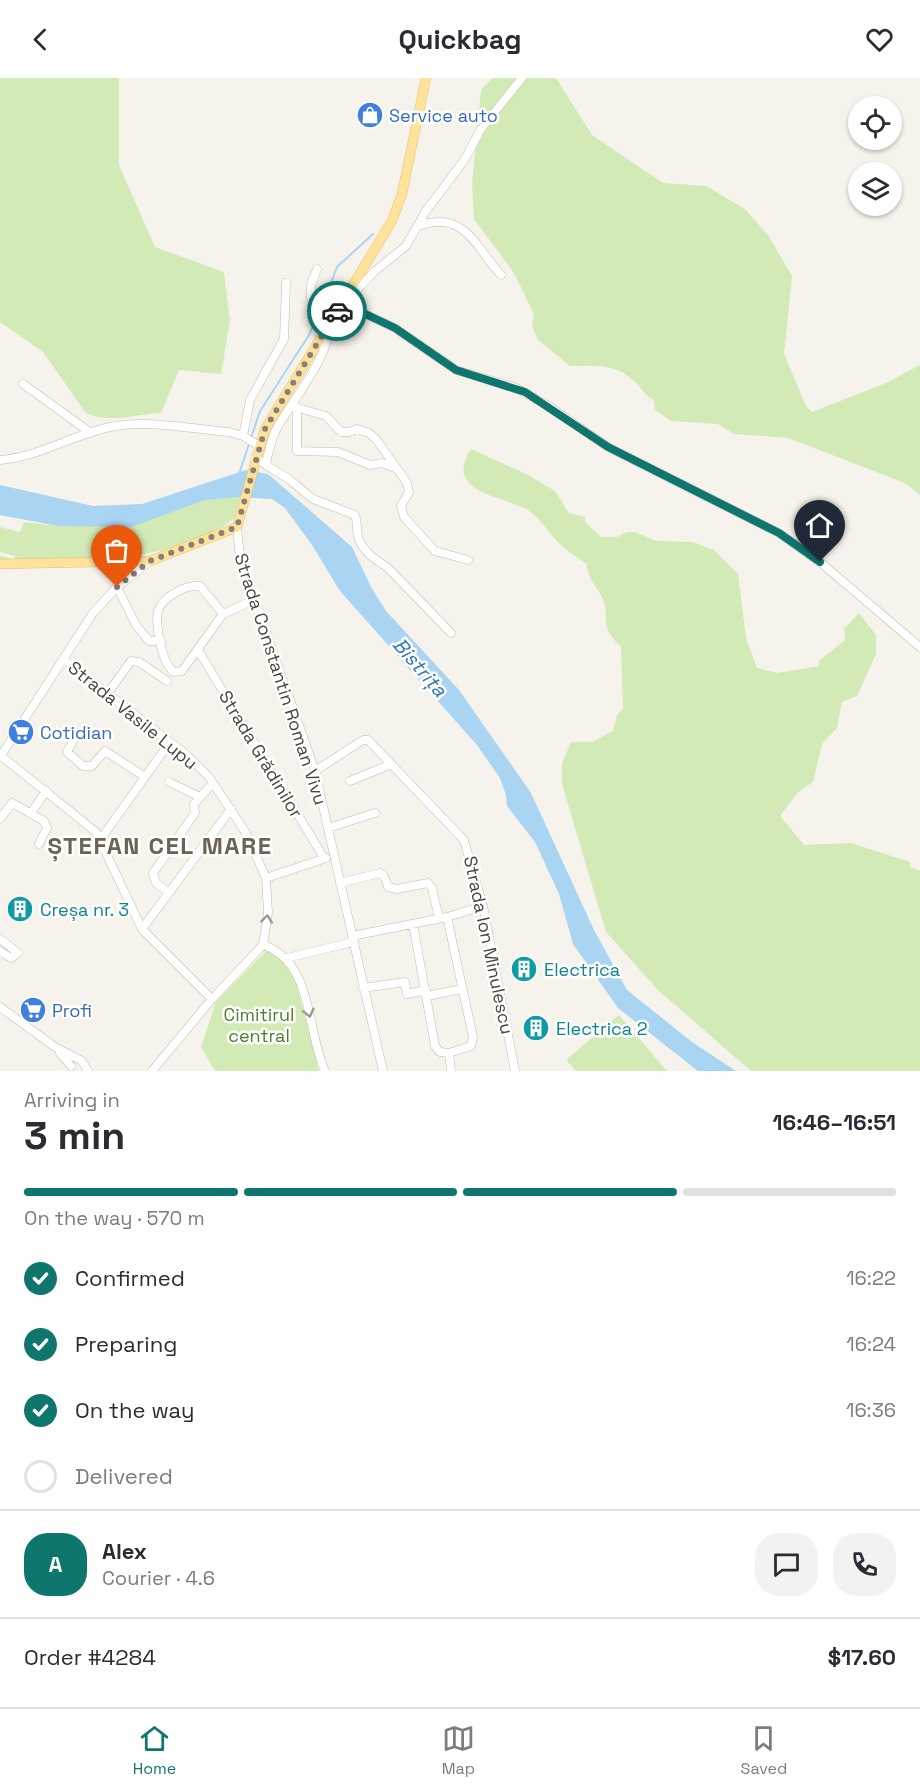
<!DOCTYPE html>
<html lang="en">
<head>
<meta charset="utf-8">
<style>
  body { margin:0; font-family:"Space Grotesk",sans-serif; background:#f2f2f3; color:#2b2b33; height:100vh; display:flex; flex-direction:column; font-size:22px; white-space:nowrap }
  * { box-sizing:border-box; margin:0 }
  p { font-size:20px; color:#7c7c81 }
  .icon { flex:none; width:33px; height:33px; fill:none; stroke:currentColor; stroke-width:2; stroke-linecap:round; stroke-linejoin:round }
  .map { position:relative; height:993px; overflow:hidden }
  .drawer { display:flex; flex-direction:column; background:#fff; flex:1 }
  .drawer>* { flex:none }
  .tools { position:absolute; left:848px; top:18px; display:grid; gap:12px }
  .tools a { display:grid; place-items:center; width:54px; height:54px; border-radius:50%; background:#fff; box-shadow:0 2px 4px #0004; font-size:30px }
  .pin { position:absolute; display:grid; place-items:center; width:51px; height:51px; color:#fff; margin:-62px -26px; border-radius:50% 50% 50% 0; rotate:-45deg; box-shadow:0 0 6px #0007 }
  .pin .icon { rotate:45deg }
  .courier { position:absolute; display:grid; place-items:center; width:60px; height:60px; margin:-30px; border:4px solid #0f766e; border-radius:50%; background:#fff; color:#222; box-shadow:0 2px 8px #0007 }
  .overview em { font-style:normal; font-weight:700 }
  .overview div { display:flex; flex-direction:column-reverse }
  .overview { display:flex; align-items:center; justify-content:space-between; height:102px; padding:0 24px }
  h1 { font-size:39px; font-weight:700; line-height:45px }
  .bar { display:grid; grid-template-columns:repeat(4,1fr); gap:9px 6px; align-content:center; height:72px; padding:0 24px }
  .bar i { height:8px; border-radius:4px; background:#e1e1e2 }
  .bar .active { background:#0f766e }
  .bar p { grid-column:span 4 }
  .line { display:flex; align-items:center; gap:15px; padding:0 24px; border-top:2px solid #e1e1e2 }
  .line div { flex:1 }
  .round { display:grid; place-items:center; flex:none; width:63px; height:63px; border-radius:24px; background:#f2f2f3 }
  ol { padding:0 24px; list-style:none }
  li { display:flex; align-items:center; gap:18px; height:66px }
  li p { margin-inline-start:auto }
  li .icon { padding:6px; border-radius:50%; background:#0f766e; color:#fff; stroke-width:4 }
  li:last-child { color:#7c7c81 }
  li i { width:33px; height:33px; border:3px solid #e1e1e2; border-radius:50% }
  header { display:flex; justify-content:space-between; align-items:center; height:78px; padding:0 24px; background:#fff; font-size:27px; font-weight:700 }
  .dock { display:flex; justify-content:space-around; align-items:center; height:84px; border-top:2px solid #e1e1e2; background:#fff; font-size:16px; color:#7c7c81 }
  .dock a { display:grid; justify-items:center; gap:3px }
  .dock .active { color:#0f766e }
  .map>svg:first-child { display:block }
</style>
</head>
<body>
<header><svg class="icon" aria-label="back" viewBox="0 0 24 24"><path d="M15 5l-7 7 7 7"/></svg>Quickbag<svg class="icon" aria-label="heart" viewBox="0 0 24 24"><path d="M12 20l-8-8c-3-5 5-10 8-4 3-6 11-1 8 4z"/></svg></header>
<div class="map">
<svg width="920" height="993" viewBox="0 0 920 993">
  <rect width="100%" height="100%" fill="#f6f3ec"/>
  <path fill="#d2eab5" d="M0,0H119V87L155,169L224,194L230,243L221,296L179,292L161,335C136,336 109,346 86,335L43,274L0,244Z
    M492,0H556L592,57L663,105L706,108L745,131L768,157L792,198L784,276L806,328L812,334L886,305L920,287V417L905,405L788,360L734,356L718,346L671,343L655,332L654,322C644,317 642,310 634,303C615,285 594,288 570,288L538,262L532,248L534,236L514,195L474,141L472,106L481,12Z
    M471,371L526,396L555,413L569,435L585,439V444L601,459H617L627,454H635L656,463L693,464L714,472L738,496L746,560L757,590L778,595L819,588V583L845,562L844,551L859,535L876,557V576L857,618L842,624L837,650L822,666L813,704L798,714L780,738L804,767L851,765L910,784V789L920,793V993H751L658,912L606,854L562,706V686L571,664H592L613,653L617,637L623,631L621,569C597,546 611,542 603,521C597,508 587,501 587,486C578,480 568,474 560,466C550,457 543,444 532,435C506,416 442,418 471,371Z
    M240,419L234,441C163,489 82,481 0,482V478L14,481L15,478L0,474V449L20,454L24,444L58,448H131L205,422Z
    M267,872L285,883L296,904L319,993H215L201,969L216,924Z
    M619,937L667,993H576L566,982Z"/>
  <path fill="#a9d4f2" d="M246,392L268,396L352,469L371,509L386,533L459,612L531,715L594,852L627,912L692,964L736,993H698L618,930L573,866L559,816L535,764L507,728L506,717L500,700L477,667L340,513L312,467L285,430L272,421L240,419L205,422L131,449L58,448L0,437V407L93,428L142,426Z"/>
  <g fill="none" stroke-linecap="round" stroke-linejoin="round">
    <path stroke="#a9d4f2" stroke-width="2" d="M322,228L337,189L373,156
      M239,396L260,333L309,257L320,233"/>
    <defs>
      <path id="minor" d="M418,148C465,132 474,167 501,197
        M348,215L356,213L375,193L406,168L426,133L465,81L481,51L522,0
        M342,225L395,250L456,292L514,309L547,327L608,369L779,455L820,484L920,569
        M23,306L91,355
        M291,328L326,338L341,354H349L357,351L369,355L376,361L407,405L409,414L401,428L404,439L435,473L468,482
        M297,329V373L338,374L370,387L382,385L395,390
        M243,358L250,322L284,261L286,205
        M255,380L290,402L313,421L355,437C358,445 356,454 359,462C365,476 377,482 388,490L451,555
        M0,382C39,379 72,357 110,349C147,341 191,351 229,354L243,358L259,368
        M266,385C269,373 271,361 277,350C296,316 329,281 331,241L311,220V207L317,191
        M237,449L240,480L315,693L383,993
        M110,484L118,492L117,509L136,547L149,563H161
        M223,536L200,508C187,506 162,519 158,533C155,547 162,586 174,594L182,593L223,536L254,522
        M198,572L324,780
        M63,581L188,678L209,699L246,755L266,800L268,835L263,867L212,921L152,993
        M108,615L131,583L139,584L167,603
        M77,656L67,674L83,688H92L105,673L145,699
        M0,677L96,754L142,851L212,921
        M0,679L93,535L117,509L150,483
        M315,693L363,662H368L464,762L483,828L515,993
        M350,703L389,687
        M169,704L200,719
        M31,735L46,713
        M0,741L12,725L44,743L47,750L39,766
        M328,750L375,735
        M100,762L170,664
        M266,800L326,780
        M340,805L380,795L384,798L388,809L397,811L428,805L432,810L439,840
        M168,814L156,805L153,795L195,735L194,726L213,705
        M447,839L473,959L471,968L449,975L451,993
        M413,846L435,968L440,974L449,975
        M142,851L231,731
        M352,858L447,839L483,828
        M0,861L18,875L11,880L0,873
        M263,867C314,884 306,952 325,993
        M287,880L353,864
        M363,910L405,904L407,916L426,912
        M427,918L462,911
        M0,929L55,969L82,983L88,993
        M60,975L71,988"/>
      <path id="major" d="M0,486L150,483L237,449L265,351L392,143L402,116L426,0"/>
    </defs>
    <use href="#minor" stroke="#c2bbae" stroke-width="9"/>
    <use href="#major" stroke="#e6c16a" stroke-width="10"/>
    <use href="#minor" stroke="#fff" stroke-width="8"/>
    <use href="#major" stroke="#ffe39c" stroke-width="9"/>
  </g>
  <defs><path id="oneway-chevron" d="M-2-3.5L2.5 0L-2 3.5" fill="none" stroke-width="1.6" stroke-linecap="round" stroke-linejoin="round" transform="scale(1.5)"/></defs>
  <g stroke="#9c9892">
    <use href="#oneway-chevron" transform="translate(267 841) rotate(-84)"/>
    <use href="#oneway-chevron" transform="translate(309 935) rotate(76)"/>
  </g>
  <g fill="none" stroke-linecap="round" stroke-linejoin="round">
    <path stroke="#878178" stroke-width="6" stroke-dasharray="0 10.8" d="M117,509L150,483L237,449L265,351L337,233"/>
    <path stroke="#0f766e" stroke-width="8" d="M337,233L342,225L395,250L456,292L525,314L608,369L779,455L820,484"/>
  </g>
  <defs>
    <symbol id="shop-disc" viewBox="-11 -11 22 22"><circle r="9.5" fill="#3f7fe0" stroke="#fff"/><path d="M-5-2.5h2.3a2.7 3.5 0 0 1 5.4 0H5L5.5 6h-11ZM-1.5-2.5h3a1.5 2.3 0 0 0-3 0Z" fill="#fff"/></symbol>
    <symbol id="supermarket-disc" viewBox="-11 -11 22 22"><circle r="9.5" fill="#3f7fe0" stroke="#fff"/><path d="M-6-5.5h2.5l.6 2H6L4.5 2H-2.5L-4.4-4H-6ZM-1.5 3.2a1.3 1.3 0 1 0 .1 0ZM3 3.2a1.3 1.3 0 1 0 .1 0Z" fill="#fff"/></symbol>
    <symbol id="building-disc" viewBox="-11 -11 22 22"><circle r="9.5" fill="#0f9aa8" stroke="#fff"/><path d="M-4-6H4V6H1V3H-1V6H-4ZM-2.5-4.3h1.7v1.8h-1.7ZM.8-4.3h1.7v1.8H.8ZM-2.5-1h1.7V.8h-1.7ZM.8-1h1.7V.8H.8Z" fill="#fff"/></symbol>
  </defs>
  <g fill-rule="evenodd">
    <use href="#shop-disc" x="355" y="22" width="30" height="30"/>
    <use href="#supermarket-disc" x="6" y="639" width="30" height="30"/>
    <use href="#building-disc" x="5" y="816" width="30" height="30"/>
    <use href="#building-disc" x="509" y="876" width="30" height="30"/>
    <use href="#supermarket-disc" x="18" y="917" width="30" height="30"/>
    <use href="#building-disc" x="521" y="935" width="30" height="30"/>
  </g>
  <g text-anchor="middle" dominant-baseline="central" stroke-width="5" stroke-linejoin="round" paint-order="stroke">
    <g font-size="18" fill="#366cbe" stroke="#fff" text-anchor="start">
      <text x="389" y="37">Service auto</text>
      <text x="40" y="654">Cotidian</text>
      <text x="52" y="932">Profi</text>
    </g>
    <g font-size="18" fill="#4b4439" stroke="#fff">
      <text transform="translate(281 601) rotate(72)">Strada Constantin Roman Vivu</text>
      <text transform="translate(133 637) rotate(39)">Strada Vasile Lupu</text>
      <text transform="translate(261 676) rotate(59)">Strada Grădinilor</text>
      <text transform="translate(489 867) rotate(78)">Strada Ion Minulescu</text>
    </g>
    <g font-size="18" fill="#0d838f" stroke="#fff" text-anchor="start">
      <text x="40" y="831">Creșa nr. 3</text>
      <text x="544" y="891">Electrica</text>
      <text x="556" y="950">Electrica 2</text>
    </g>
    <g font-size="18" fill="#4a7f2a" stroke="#fff">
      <text x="259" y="936">Cimitirul<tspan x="259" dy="21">central</tspan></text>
    </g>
    <g font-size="20" font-style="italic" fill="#2e7ab2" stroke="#fff">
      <text transform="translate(420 589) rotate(49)">Bistrița</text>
    </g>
    <g font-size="24" font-weight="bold" letter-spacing="1.5" fill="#6e6250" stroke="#fff">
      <text x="160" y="767">ȘTEFAN CEL MARE</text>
    </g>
  </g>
</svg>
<div class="tools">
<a><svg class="icon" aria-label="locate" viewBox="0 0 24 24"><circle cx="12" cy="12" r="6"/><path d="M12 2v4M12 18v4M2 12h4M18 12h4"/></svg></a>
<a><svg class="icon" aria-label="layers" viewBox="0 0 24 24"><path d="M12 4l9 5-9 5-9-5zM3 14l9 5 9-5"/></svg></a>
</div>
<div class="pin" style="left:117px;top:509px;background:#ea580c"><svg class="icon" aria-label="bag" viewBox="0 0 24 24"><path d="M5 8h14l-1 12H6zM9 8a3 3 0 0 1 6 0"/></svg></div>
<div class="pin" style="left:820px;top:484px;background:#1f2937"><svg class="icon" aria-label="home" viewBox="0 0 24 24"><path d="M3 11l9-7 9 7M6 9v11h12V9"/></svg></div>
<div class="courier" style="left:337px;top:233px"><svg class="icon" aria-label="car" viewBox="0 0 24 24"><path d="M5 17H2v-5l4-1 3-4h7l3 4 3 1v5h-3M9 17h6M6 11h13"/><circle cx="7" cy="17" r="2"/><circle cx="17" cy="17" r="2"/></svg></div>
</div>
<section class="drawer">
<div class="overview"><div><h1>3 min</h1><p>Arriving in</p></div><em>16:46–16:51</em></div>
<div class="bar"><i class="active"></i><i class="active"></i><i class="active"></i><i></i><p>On the way · 570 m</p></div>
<ol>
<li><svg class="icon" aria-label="check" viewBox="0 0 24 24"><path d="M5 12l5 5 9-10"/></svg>Confirmed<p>16:22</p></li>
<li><svg class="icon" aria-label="check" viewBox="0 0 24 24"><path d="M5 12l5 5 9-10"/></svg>Preparing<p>16:24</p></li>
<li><svg class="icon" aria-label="check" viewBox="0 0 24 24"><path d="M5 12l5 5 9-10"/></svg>On the way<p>16:36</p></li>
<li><i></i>Delivered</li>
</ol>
<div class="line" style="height:108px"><b class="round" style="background:#0f766e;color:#fff">A</b><div><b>Alex</b><p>Courier · 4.6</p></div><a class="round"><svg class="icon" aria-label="chat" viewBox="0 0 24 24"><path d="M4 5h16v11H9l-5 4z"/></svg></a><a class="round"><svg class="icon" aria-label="phone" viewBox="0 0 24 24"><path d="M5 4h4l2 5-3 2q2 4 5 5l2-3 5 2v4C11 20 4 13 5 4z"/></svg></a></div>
<div class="line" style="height:78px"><div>Order #4284</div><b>$17.60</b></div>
</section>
<nav class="dock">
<a class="active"><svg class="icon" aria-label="home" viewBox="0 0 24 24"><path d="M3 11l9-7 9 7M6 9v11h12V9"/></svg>Home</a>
<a><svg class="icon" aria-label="map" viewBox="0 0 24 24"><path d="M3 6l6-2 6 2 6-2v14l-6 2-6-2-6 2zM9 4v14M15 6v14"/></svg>Map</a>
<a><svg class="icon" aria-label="saved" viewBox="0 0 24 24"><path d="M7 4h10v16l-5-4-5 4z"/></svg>Saved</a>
</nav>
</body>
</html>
